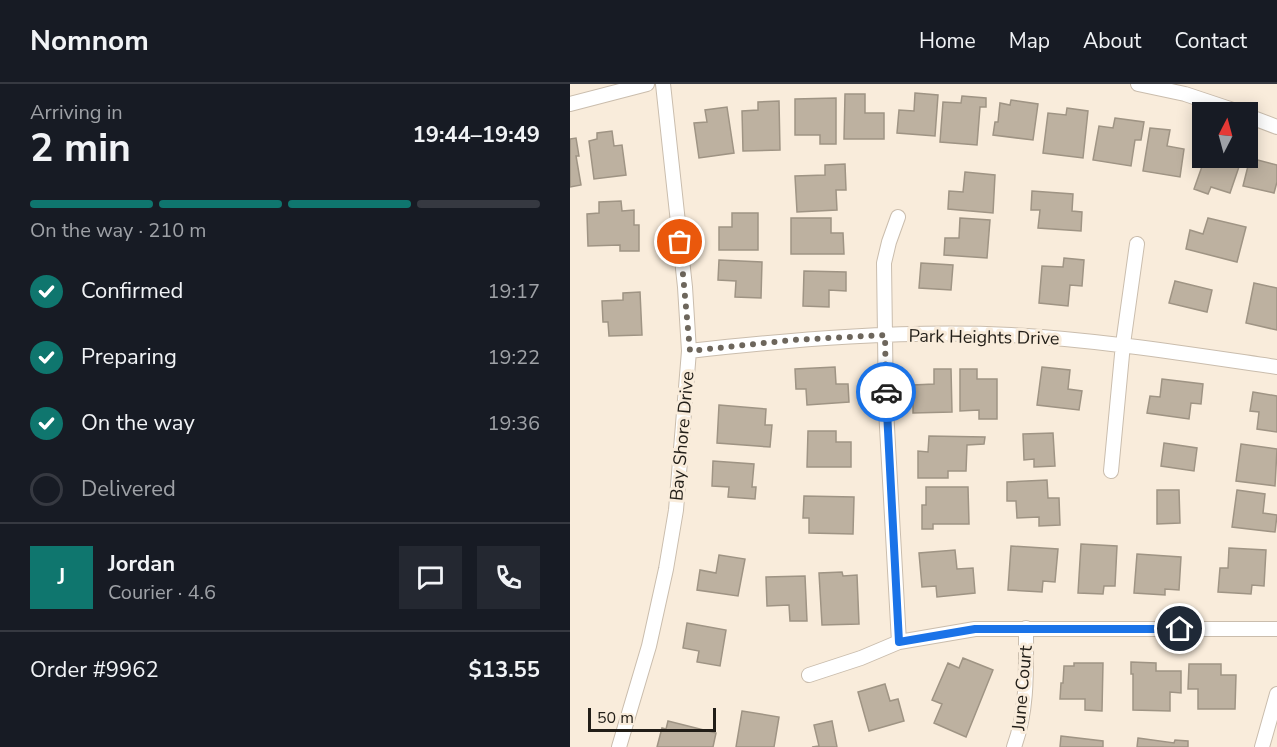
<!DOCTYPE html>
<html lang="en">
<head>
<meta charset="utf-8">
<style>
  body { margin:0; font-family:"Nunito Sans",sans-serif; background:#242831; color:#f1f3f6; height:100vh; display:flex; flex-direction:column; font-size:22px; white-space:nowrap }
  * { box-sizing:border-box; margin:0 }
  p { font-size:20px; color:#9ea1a6 }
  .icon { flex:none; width:33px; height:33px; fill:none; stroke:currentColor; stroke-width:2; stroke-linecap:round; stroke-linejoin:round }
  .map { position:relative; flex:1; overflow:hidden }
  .details { display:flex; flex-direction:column; background:#171b24; width:570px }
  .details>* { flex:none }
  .needle { width:39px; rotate:6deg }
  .controls { position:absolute; left:622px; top:18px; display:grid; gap:12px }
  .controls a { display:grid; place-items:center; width:66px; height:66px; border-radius:0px; background:#171b24; box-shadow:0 3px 15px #0003; font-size:30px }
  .scale { position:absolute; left:18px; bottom:15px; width:128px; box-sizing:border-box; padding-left:6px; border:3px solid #221e18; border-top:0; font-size:16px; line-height:21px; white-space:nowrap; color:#221e18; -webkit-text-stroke:4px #f9ecdb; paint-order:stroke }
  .pin { position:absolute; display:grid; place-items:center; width:51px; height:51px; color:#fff; margin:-26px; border:3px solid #fff; border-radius:50%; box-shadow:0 2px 6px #0007 }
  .courier { position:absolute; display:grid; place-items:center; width:60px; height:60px; margin:-30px; border:4px solid #1a73e8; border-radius:50%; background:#fff; color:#222; box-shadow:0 2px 8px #0007 }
  .headline em { font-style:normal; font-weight:700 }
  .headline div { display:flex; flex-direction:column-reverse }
  .headline { display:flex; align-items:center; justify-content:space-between; height:102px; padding:0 30px }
  h1 { font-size:39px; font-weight:700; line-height:45px }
  .bar { display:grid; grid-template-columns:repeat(4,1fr); gap:9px 6px; align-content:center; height:72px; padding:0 30px }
  .bar i { height:8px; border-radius:4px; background:#363941 }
  .bar .on { background:#0f766e }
  .bar p { grid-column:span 4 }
  .line { display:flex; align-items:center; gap:15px; padding:0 30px; border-top:2px solid #363941 }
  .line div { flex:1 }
  .round { display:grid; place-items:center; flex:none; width:63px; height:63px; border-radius:0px; background:#242831 }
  ol { padding:0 30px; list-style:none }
  li { display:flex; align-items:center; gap:18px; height:66px }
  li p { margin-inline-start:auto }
  li .icon { padding:6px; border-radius:50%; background:#0f766e; color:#fff; stroke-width:4 }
  li:last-child { color:#9ea1a6 }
  li i { width:33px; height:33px; border:3px solid #363941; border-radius:50% }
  header { display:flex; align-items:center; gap:36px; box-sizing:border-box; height:84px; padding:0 30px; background:#171b24; border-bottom:2px solid #363941 }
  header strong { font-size:28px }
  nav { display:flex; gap:33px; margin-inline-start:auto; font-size:21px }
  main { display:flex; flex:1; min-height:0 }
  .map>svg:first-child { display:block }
</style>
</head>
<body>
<header>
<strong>Nomnom</strong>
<nav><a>Home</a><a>Map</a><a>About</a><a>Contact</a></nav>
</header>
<main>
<section class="details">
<div class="headline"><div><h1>2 min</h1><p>Arriving in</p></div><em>19:44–19:49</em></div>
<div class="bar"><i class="on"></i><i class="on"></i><i class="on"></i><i></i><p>On the way · 210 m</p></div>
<ol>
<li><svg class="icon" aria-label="check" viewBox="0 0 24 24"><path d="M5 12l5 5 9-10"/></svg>Confirmed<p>19:17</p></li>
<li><svg class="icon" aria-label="check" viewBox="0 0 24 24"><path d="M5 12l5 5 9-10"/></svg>Preparing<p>19:22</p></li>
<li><svg class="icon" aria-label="check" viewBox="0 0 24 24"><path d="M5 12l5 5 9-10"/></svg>On the way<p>19:36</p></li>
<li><i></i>Delivered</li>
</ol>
<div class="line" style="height:108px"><b class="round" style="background:#0f766e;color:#fff">J</b><div><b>Jordan</b><p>Courier · 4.6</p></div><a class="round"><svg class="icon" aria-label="chat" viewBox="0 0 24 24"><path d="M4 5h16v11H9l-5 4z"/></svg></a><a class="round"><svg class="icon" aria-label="phone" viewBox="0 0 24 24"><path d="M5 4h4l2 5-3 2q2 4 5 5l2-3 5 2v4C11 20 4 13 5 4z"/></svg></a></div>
<div class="line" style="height:78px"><div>Order #9962</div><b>$13.55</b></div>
</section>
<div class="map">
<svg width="707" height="663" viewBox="0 0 707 663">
  <rect width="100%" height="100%" fill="#f9ecdb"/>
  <path fill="#bdb1a0" stroke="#9f9484" stroke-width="1.5" d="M345,9L368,11L365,52L327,49L329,26L344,27Z
    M275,10H295V29H314V55H274Z
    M392,12L416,14V23H410L407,61L370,58L373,18L391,19Z
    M266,14V60H250V51H225V15Z
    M441,16L468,20L463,56L423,51L425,38H428L430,19L440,21Z
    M209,17L210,66L173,67L172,27L188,26V18Z
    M157,23L164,69L129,74L124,39L137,38L135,26Z
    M497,24L518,27L513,74L473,69L478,29L496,31Z
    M545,34L574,38L571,56H565L561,82L523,76L529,42L543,44Z
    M580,44L600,46L597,62L614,65L610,93L573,87Z
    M42,47L44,62L52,61L56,91L24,95L19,57L27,55V49Z
    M6,54L9,72H6L11,101L0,103V55Z
    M635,74L651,79L652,74H672L660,109L641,103L638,110L624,105Z
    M680,74L707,81V98L704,109L673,102Z
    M275,80L276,106H266L267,126L227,128L225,92L255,91V81Z
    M395,88L425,91L423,129L378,125L379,107L393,108Z
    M462,107L503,110L502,127L512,128L511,147L468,144L470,126H461Z
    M51,117L52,127L64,126V141H69V167H50V161L18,162L17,130L29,129V118Z
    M162,129H188V166H149V143H162Z
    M221,134H261V149H273L274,170H221Z
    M390,134L420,136L417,174L374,171L375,154H389Z
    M638,134L676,143L667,178L616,165L620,146L633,150Z
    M494,174L514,176L512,202L500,201L498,222L469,219L472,182L493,183Z
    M149,176L192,178L191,214L165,213L166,197L148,196Z
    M351,179L383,181L381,206L349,204Z
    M234,187L276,188V207L259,206V223L233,222Z
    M605,197L642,206L637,228L599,219Z
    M684,199L707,204V246L676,239Z
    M70,208L72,251L39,252L38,238H33L32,217L53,216V209Z
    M265,283L266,300H278L279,318L237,321L236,305H226L225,285Z
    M472,283L500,286L498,305L512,307L509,326L467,321Z
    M364,285H381L382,328L343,329V301L364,300Z
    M390,285H407V295H427V335H409V326L390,327Z
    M592,295L633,300L631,320L621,319L619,335L577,329L580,312L590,313Z
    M683,308L707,312V348L687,345L689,328L680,327Z
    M149,321L196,325L195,341H202L200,363L147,359Z
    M238,347H266V358H281V383H237Z
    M483,349L485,382L464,383V375L454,376L453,350Z
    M359,352L415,353L414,360L397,361L396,387H378V394H348V367L358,368Z
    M594,359L627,364L624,387L591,382Z
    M671,360L707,365L705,402L666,397Z
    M143,377L184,380L182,403H186L185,415L158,413L159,403L142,402Z
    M477,396L478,414H489L490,441L469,442V433L447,434L446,417H437V398Z
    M356,403H398L399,440H363V445H352V421H356Z
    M587,406H609L610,439L587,440Z
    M667,406L695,410L693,429L707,431L705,448L662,443Z
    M234,412L284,413L283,450L239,449V434H233Z
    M511,460L547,462L545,502H534L533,510L508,509Z
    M441,462L488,465L485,498L473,497L472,508L438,506Z
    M659,464L696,466L694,502L682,501L681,510L648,508L650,484H658Z
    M385,466L387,485L403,484L405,509L367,513L366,502L352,503L349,469Z
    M567,470L611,473L609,506L595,505V511L564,509Z
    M149,471L175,475L168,512L127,506L130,486L146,489Z
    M272,488L273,492L287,491L289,540L252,541L249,489Z
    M235,492L237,537H220L219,521L197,522L196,493Z
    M117,539L156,546L150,582L127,578L129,567L113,564Z
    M393,574L423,586L396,653L364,639L372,620L362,616L378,579L389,584Z
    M561,578L586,579V587H611V609L600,608V627L563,626V590H561Z
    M504,579H533L532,627L515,626V615H490L491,599H493L494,582H504Z
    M619,580H651V591H666L665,625H628V605H618Z
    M315,600L320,617L328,615L334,637L299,647L288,608Z
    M172,627L209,633L204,663H166Z
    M98,637L146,649L143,663H87L92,644L96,645Z
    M262,637L267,663H242L249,662L244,641Z
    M491,652L533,657V663H490Z
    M568,654L604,659L605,656L618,657V663H567Z"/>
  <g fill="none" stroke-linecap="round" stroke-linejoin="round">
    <defs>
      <path id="street" d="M568,0L615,10L669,28
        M0,20L77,0
        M678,32L707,43
        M328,133L319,158L314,179L316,325L329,558
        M119,267C226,255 333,246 441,251C531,256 618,270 707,283
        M541,387L553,260L567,160
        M239,591L291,574L329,558L405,545H707
        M49,663L79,562L96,485L106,426L119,267L115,203L93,0
        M444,663C458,625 456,584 456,544
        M692,663L707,610"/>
    </defs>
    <use href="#street" stroke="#cabdad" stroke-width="16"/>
    <use href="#street" stroke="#fff" stroke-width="14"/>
  </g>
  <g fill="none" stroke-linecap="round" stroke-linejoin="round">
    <path stroke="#6d665c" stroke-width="6" stroke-dasharray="0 10.8" d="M110,158L120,267L222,256L315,251L316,308"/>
    <path stroke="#1a73e8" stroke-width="8" d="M316,308L329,558L405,545H610"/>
  </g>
  <g text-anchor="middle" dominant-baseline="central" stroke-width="6" stroke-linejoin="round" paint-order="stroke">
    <g font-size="18" fill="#221e18" stroke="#f9ecdb">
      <text transform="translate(414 253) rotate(1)">Park Heights Drive</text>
      <text transform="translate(112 352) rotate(-85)">Bay Shore Drive</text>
      <text transform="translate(452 604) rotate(-85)">June Court</text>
    </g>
  </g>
</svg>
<div class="controls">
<a><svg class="needle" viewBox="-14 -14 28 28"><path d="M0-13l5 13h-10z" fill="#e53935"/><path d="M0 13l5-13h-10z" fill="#9ea1a6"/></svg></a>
</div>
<div class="scale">50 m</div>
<div class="pin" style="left:110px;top:158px;background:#ea580c"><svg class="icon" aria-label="bag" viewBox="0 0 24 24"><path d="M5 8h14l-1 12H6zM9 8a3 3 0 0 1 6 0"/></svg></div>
<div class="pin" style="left:610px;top:545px;background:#1f2937"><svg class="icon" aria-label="home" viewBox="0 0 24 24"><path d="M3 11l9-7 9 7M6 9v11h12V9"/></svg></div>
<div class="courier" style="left:316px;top:308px"><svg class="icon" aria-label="car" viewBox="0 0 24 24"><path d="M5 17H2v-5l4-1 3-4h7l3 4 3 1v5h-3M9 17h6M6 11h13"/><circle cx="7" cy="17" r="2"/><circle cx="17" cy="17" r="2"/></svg></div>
</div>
</main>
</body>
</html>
